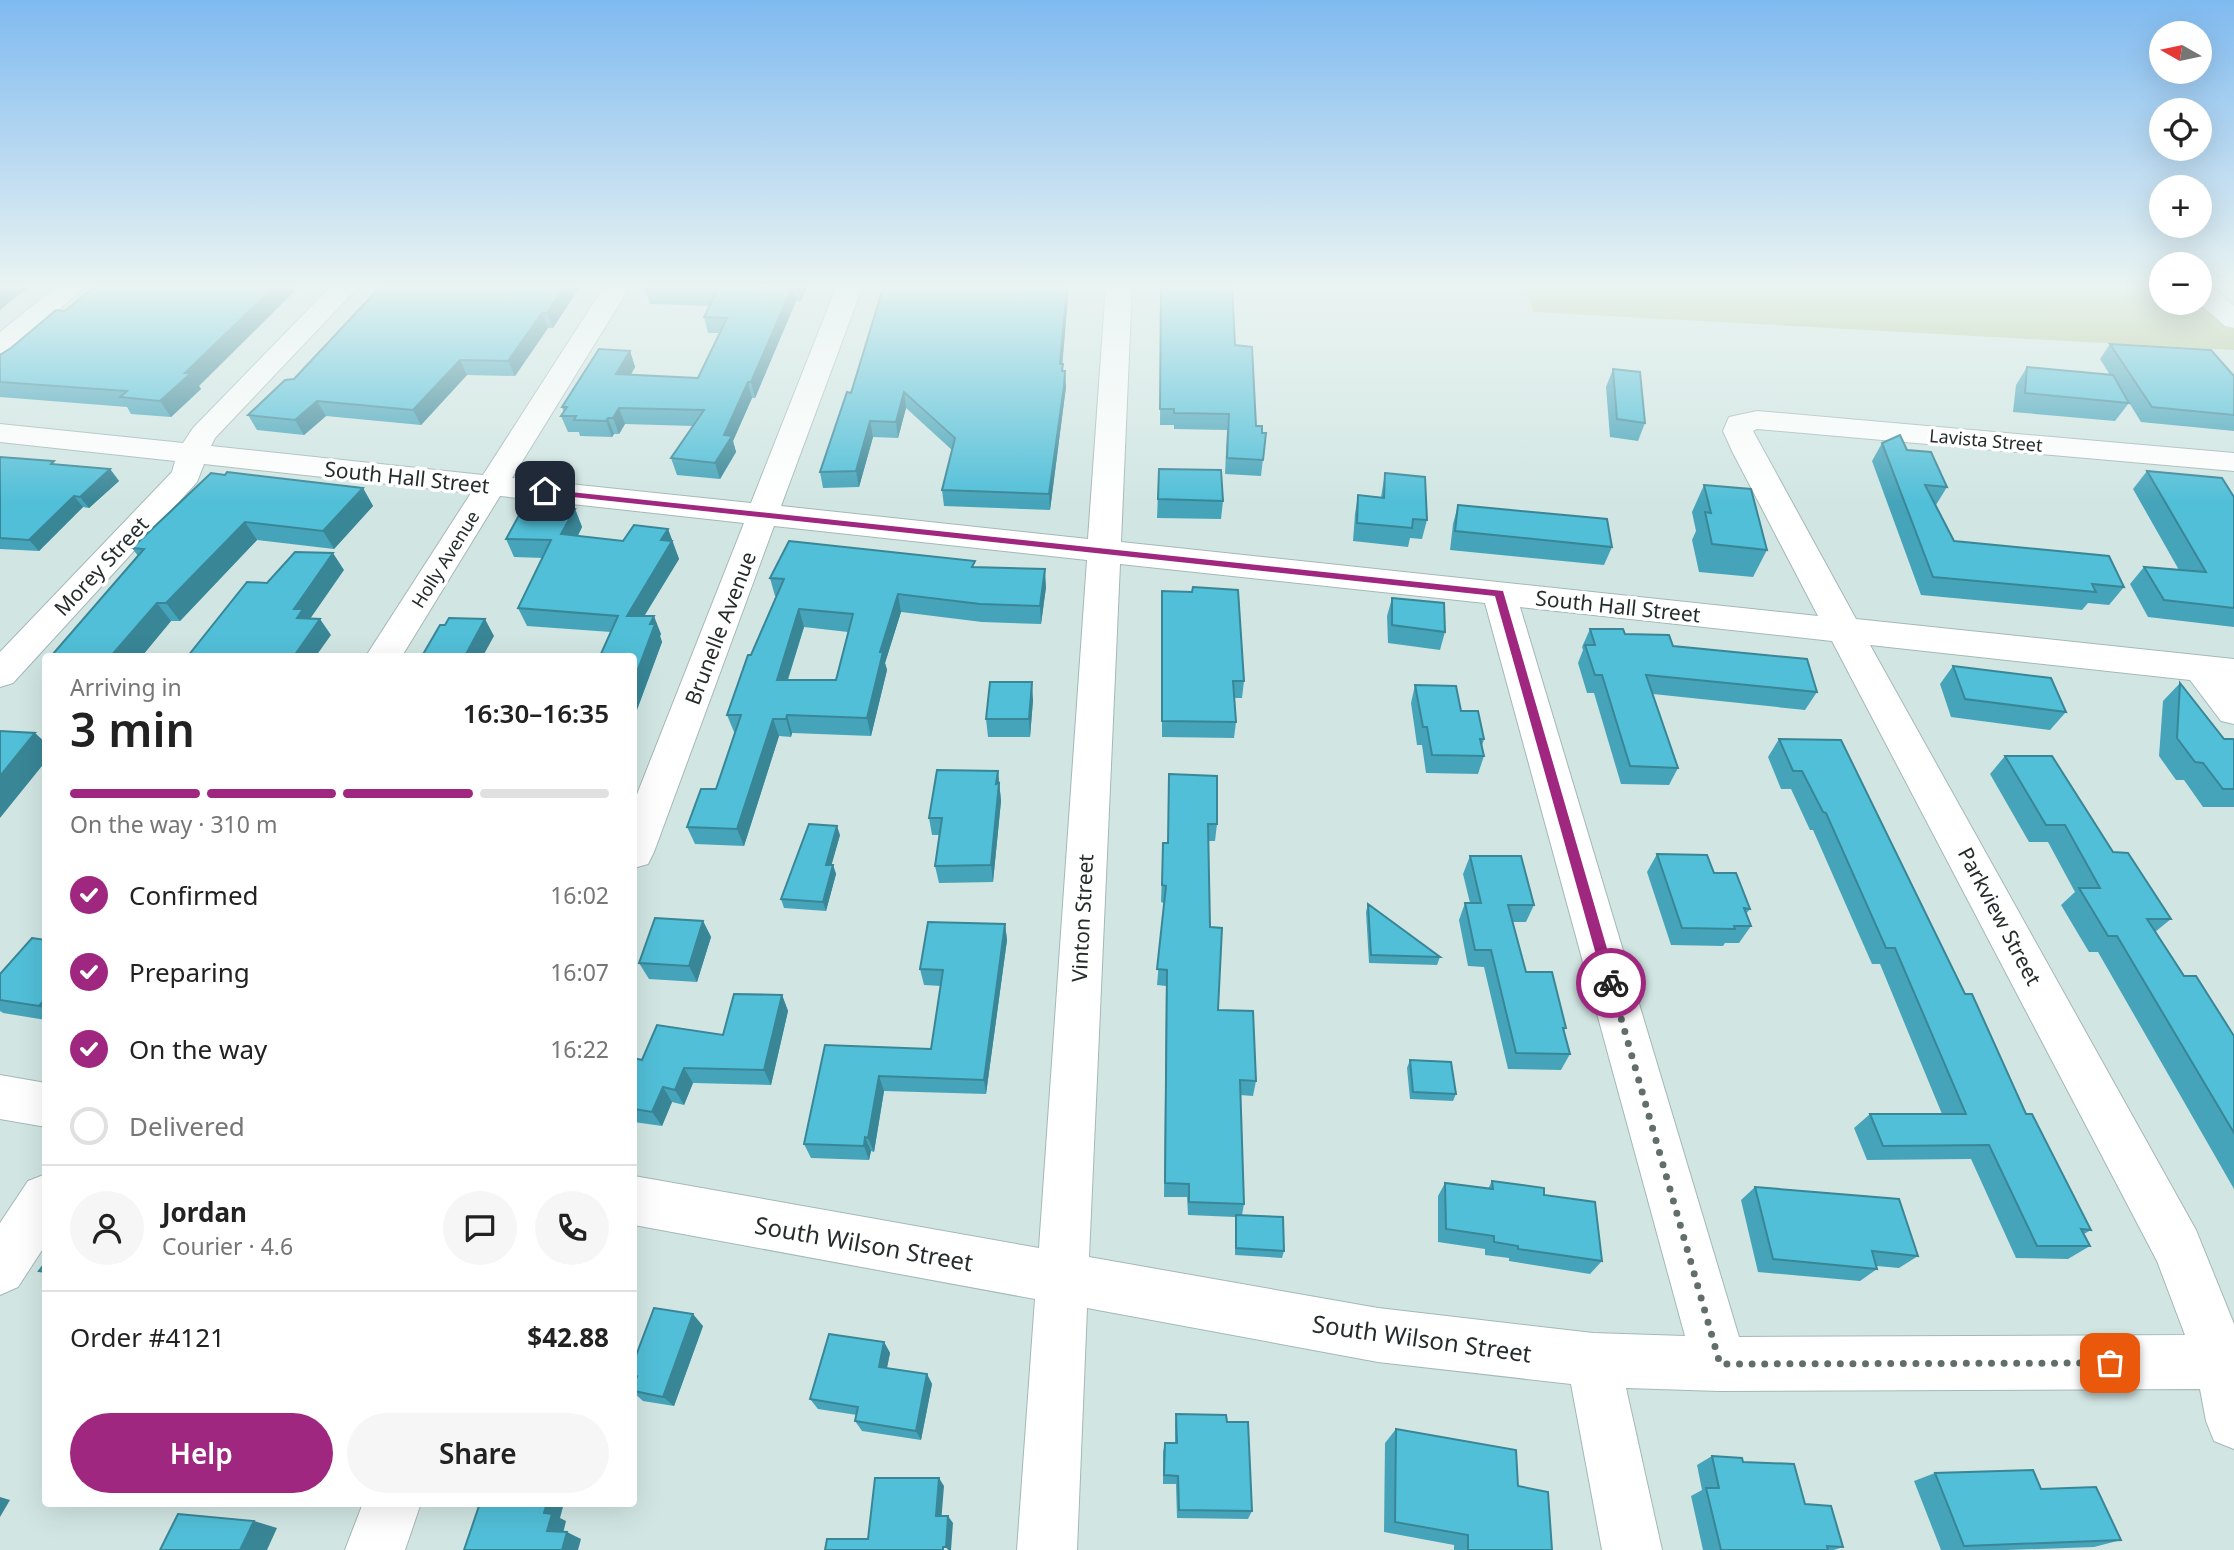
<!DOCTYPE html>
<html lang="en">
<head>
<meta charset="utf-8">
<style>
  body { margin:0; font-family:"Noto Sans",sans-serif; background:#f6f6f6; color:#222; height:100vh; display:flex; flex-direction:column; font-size:26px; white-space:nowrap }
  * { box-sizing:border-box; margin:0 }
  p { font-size:23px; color:#767676 }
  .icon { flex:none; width:38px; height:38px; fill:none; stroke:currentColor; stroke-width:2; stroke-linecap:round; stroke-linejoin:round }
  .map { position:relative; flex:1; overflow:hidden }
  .panel { position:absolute; left:42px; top:653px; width:595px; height:854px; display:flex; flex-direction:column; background:#fff; border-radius:7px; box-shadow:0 7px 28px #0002 }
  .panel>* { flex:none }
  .needle { width:46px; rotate:279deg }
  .buttons { position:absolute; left:2149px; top:21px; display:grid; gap:14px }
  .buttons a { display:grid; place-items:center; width:63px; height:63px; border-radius:50%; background:#fff; box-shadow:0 7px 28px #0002; font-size:35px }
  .pin { position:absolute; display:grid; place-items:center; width:60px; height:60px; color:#fff; margin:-30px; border-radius:14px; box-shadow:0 4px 10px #0006 }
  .courier { position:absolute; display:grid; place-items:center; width:70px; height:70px; margin:-35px; border:5px solid #9f277f; border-radius:50%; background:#fff; color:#222; box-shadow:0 2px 9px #0007 }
  .headline em { font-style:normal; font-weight:600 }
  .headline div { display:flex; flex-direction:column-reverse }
  .headline { display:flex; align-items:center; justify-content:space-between; height:119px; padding:0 28px }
  h1 { font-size:46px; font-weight:600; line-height:52px }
  .bar { display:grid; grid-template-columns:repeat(4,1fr); gap:10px 7px; align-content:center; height:84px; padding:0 28px }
  .bar i { height:9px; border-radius:5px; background:#e0e0e0 }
  .bar .current { background:#9f277f }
  .bar p { grid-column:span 4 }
  .line { display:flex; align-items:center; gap:18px; padding:0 28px; border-top:2px solid #e0e0e0 }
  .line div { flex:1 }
  .round { display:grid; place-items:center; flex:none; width:74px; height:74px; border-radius:37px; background:#f6f6f6 }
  ol { padding:0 28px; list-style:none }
  li { display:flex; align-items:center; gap:21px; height:77px }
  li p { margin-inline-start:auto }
  li .icon { padding:7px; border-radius:50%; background:#9f277f; color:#fff; stroke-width:4 }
  li:last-child { color:#767676 }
  li i { width:38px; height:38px; border:4px solid #e0e0e0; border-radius:50% }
  .action { display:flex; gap:14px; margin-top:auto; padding:14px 28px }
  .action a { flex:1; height:80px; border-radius:42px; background:#9f277f; color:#fff; font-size:28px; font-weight:600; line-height:80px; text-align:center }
  .action a+a { background:#f6f6f6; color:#222 }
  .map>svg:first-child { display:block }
</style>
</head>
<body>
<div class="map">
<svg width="2234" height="1550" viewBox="0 0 2234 1550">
  <rect width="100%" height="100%" fill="#d1e6e3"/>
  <path fill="#b5c490" d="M1523,285H2161V303H2200L2234,320V350L1534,312Z"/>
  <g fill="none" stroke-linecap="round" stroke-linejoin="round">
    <defs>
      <path id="street" d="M58,285H87L10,352L0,354V332Z
        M332,285H360L215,438L211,446L483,475L605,285H631L512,478L751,503L837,285H863L781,506L1088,539L1106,285H1132L1121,542L1818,616L1733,453L1723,431L1729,417L1757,411L2234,453V471L1757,429L1753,431L1856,619L2234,659V724L2221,721L2190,680L1870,645L2196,1230L2234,1324V1449L2214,1441L2206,1421L2200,1389L1720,1391L1626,1388L1662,1550H1602L1571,1384L1378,1362L1087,1308L1077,1550H1017L1035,1299L634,1225V1176L1039,1248L1087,560L774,526L654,852L648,864L634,868V802L744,523L500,496L402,656H366L471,493L204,464L197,482L13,683L0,687V652L172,472L175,461L0,442V424L183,443L193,428ZM1120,564L1485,603L1685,1336L1593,1333L1378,1308L1089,1257ZM1520,607L1832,641L2157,1261L2185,1335L1739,1337Z
        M2200,285H2210L2234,306V328L2225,326L2199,303Z
        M0,1075L46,1083V1127L0,1119Z
        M46,1174V1244L18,1287L0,1295V1223L28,1181Z
        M363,1503H421L405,1550H345Z"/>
    </defs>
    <use href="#street" stroke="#a4b8b5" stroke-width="2"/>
    <use href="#street" fill="#fff" fill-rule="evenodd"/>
  </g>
  <path fill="#46a4ba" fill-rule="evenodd" d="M581,285L553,328H548L515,376L467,375L421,425L326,416L304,435L257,430L248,415L294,379Z
    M647,285H808L801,301H796L755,398H752L733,441L736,452L720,479L677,475L671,458L694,426L625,424L619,434H614L612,437L580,436L579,432H568L561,416L564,412L562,407L630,351L635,367L631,375L698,378L719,333H708L704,317L709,306L650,304L645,289Z
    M884,285H1069L1062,364L1066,387L1064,402L1050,510L944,506L942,490L952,450L906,408L898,438L873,437L859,487L823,488L820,472L851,393Z
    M1161,285L1235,345L1256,426L1262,433H1266L1261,476L1225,474L1227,430L1174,429V425H1160Z
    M2110,344L2234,376V431L2141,422L2125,396L2129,403L2115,421L2013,412L2016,385L2027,367L2110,375L2100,359Z
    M0,355L199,386L201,389L171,417L131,414L127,407L0,397Z
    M1613,369L1645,423L1638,441L1610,437L1606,387Z
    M1882,443L1907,450L1947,487L1936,505L1954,541L2124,587L2109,605L2088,603L2082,610L1921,595L1872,461Z
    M0,457L56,464L110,469L119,481L89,508L83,507L39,551L0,549Z
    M1159,469L1223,501L1221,519L1157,518Z
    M2147,471L2234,497V627L2148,617L2130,584L2144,567L2179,570L2133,489Z
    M1385,473L1427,520L1422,539L1410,538L1408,547L1353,541L1355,514L1358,495L1381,497Z
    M1704,485L1767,550L1753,577L1699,572L1692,540L1696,531L1692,512Z
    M363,488L373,506L334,549L257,540L180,621H171L142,656L52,655L138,556L132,548Z
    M1458,505L1612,547L1604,565L1450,550L1453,524Z
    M575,509L582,527L578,536L623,541L668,529L679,559L644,616L661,634L660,636L662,642L634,718V656L611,632L527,626L518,608L543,558L514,557L506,539Z
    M976,567L1046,587L1041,624L982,622L901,612L885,663L887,670L871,736L792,733L791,737L779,736L744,846L695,844L687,827L716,789L735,732H734L727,715L777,596H775L770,578ZM804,627L848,632L836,680H788Z
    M1162,591L1244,681L1242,698H1234L1236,722L1234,738L1162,737Z
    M1392,598L1445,632L1440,650L1388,643L1387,616Z
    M1590,629L1625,634L1673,646L1817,692L1805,710L1653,694L1678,768L1669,785L1621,784L1594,693H1587L1578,663L1583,650L1582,647Z
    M1953,666L2066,712L2050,730L1951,717L1940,684Z
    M2180,683L2224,739L2234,740V807H2203L2184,780H2176L2159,756L2163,701Z
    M1415,685L1461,711L1484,739L1482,746L1484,756L1478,774L1426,773L1422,745H1417L1411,703Z
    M1033,700L1030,737H988L986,719Z
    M1779,739L1965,994L2026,1114L2091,1230L2084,1234L2090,1246L2068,1259L2016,1258L1971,1159L1867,1160L1854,1128L1870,1114H1942L1880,964H1872L1813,830H1810L1791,789H1781L1768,757Z
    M2005,756L2113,852L2171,919L2155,932L2184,976L2234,1036V1189L2098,952H2089L2061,905L2075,892L2048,842H2029L1990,774Z
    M998,771L1001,801L993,882L939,883L935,866L940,835H932L929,818Z
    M1169,774L1217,824L1215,841H1208L1210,927L1218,1010L1256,1081L1253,1096L1240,1095L1244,1204L1242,1215L1284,1251L1282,1258L1235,1255V1217L1188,1215L1187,1197H1164L1166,986L1157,985L1164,903L1161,902L1163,843H1168Z
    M840,835L831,865H833L836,874L826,911L784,908L781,899Z
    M1657,854L1714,873L1750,909L1746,914L1751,926L1739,943H1725L1723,946L1671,945L1647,872Z
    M1470,856L1534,905L1526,922H1513L1526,972L1566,1028L1564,1030L1570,1054L1561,1070L1508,1069L1484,967L1468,966L1459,920L1465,903H1470L1463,874Z
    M1368,904L1440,957L1437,965L1369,963L1366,912Z
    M703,921L711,937L697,982L649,979L639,963Z
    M1005,924L1007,940L986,1094L884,1091L874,1152L871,1151L869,1160L811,1158L804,1144L825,1045L931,1049L941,986L924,985L920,969Z
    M46,940V1020L3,1013L0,1011V974Z
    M782,995L788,1011L771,1085L693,1083L684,1105L672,1102L662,1126L634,1122V1058L642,1060L723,1035Z
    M1410,1060L1456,1094L1453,1101L1410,1099L1407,1068Z
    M1492,1181L1544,1195L1602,1261L1590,1274L1509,1261V1258L1485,1255V1249L1438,1242V1196L1445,1183L1488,1189Z
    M1755,1187L1918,1256L1899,1268L1877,1266V1269L1860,1281L1758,1272L1741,1200Z
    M703,1326L674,1406L643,1401L634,1393V1384L635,1380L634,1379V1361Z
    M884,1342L890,1353L887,1368L927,1374L932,1384L921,1440L862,1431L855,1421L857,1415L818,1409L810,1399Z
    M1176,1414L1227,1422L1252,1511L1248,1519L1177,1518L1176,1484H1163V1452L1165,1443H1175V1424Z
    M1396,1429L1518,1486L1552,1550H1454V1545L1384,1532L1385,1443Z
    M1712,1456L1743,1462L1805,1504L1843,1547L1834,1550H1703L1691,1496L1702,1490L1697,1465Z
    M1935,1473L2041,1489L2121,1540L2094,1547L2007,1550H1941L1914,1481Z"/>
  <path fill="#398697" d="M1,285H31L0,310V286Z
    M276,285H301L199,386L201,389L171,417L160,401L185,373Z
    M566,285H581L553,328L547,313Z
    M798,285H808L801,301L798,286Z
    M1067,285H1069L1061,380L1060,364Z
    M793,286L796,301L755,398L751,382Z
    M542,313L548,328L515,376L508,361Z
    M630,351L635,367L621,390L616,374Z
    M460,360L467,375L421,425L413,410Z
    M1065,371L1066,387L1064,402L1050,510L1049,494Z
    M748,382L752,398L733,441L736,452L720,479L715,463L724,435Z
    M904,392L906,408L898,438L896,422Z
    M317,401L326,416L304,435L295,420Z
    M619,408L625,424L619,434L613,418Z
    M608,418L614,434L612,437L606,421Z
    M870,421L873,437L859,487L856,471Z
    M110,469L119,481L89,508L80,497Z
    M363,488L373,506L334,549L323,531Z
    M74,496L83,507L39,551L29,540Z
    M575,509L582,527L569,552L561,534Z
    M245,522L257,540L180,621L166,603Z
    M668,529L679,559L634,633L627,616L661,540Z
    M333,553L344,570L310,619L297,618L294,609Z
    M1045,569L1046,587L1041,624L1040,606Z
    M898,594L901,612L885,663L887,670L871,736L867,718L880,652Z
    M157,603L171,621L142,656H111Z
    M799,609L804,627L782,697L777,680Z
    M654,616L661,634L660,636L662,642L634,718V680L650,624Z
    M320,619L331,635L316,656H294Z
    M485,619L494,636L483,656H465Z
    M1032,682L1033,700L1030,737L1029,719Z
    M787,715L792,733L791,737L786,719Z
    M773,719L779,736L744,846L737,829Z
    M35,733L46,743V761L0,818V776Z
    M998,771L1001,801L993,882L991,865Z
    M837,826L840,835L829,874L826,865Z
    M833,865L836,874L826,911L823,902Z
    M703,921L711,937L697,982L689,966Z
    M1005,924L1007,940L986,1094L984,1080Z
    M782,995L788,1011L771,1085L764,1070Z
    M46,998V1011L39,1006Z
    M684,1068L693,1083L684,1105L675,1090Z
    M879,1076L884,1091L874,1152L868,1138Z
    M663,1087L672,1102L662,1126L652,1112Z
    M865,1137L871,1151L869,1160L864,1146Z
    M693,1314L703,1326L674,1406L663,1397Z
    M884,1342L890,1353L885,1377L879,1367Z
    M927,1374L932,1384L921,1440L916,1431Z
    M939,1478L944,1486L941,1523L936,1516Z
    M0,1497L10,1500L0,1517Z
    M547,1503H564L560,1518L566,1521L562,1538L547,1531L544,1513Z
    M948,1516L953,1523L951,1550H948L946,1547Z
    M254,1521L277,1528L267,1550H240Z
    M567,1532L581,1539L578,1550H562Z"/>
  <path fill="#51bfd8" stroke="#398697" stroke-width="2" fill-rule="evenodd" d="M97,285H276L185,373H191L160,401L120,397L127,391L0,382V355L11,348L56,310L65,311Z
    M382,285H566L547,313H542L508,361L460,360L413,410L317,401L295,420L248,415L285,380L294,379Z
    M647,285H798L793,286L751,382H748L724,435L732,436L715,463L671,458L704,410L619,408L613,418H608L606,421L574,420L576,416H561L567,407H562L599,349L630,351L616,374L698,378L727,318L704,317L717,291L645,289Z
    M884,285H1067L1060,364H1063L1062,371H1065L1064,386L1049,494L942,490L955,438L904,392L896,422L870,421L856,471L820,472L847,392L851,393Z
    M1161,285H1232L1235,345L1252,347L1256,426H1262V433H1266L1263,460L1227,458L1229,414L1174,413V409H1160Z
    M2110,344L2211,350L2234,376V415L2152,407Z
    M2027,367L2113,375L2129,403L2025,393Z
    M1613,369L1640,372L1645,423L1617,419Z
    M1900,435L1907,450L1931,452L1947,487L1925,485L1954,541L2109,556L2124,587L2092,584L2096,592L1933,577L1882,443Z
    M0,457L54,461L51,464L110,469L80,497L74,496L29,540L0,538Z
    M1159,469L1221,470L1223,501L1158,499Z
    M2147,471L2222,478L2234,497V608L2164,600L2144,567L2206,572Z
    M227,472L363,488L323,531L245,522L166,603H157L111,656L52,655L144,549L132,548L211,473L225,475Z
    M1385,473L1425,477L1427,520L1413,519L1412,528L1357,523L1358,495L1384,498Z
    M1704,485L1751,489L1767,550L1712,544L1705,512L1711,513Z
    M1458,505L1607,519L1612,547L1455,531Z
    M523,508L575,509L561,534L623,541L634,525L668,529L661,540L672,541L627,616H654L650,624H655L634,680V656H600L618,616L518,608L551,540L506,539Z
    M789,541L975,561L972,567L1045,569L1040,606L980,604L898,594L880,652H883L867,718L787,715L786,719H773L737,829L687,827L701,789H716L741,715H727L748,655H751L784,579L770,578ZM799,609L853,614L836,680H777Z
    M295,552L333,553L294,609H303L297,618L320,619L294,656H188L247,582L267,583Z
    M1193,587L1238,590L1244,681H1233L1236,722L1162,721V591L1192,592Z
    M1392,598L1444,603L1445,632L1392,625Z
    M449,618L485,619L465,656H422L440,625H445Z
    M1590,629H1623L1625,634L1669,635L1673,646L1807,659L1817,692L1646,675L1678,768L1630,766L1602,675H1595L1585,645H1595Z
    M1953,666L2051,678L2066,712L1965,699Z
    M990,682H1032L1029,719H986Z
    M2180,683L2224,739H2233L2234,740V789H2223L2203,763L2195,762L2177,738Z
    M1415,685L1456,686L1461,711H1478L1484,739H1480L1484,756L1432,755L1427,727H1423Z
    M0,731L35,733L0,776Z
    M1779,739L1841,740L1965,994H1972L2026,1114H2032L2091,1230L2081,1229L2090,1246H2037L1989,1145L1883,1146L1870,1114H1966L1895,948H1886L1826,813L1823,812L1802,771H1793Z
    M2005,756H2052L2113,852L2128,853L2171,919H2147L2184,976H2196L2234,1036V1133L2117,936H2108L2079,888H2100L2065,825H2046Z
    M937,770L998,771L996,784L999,783L991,865L935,866L942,818H929Z
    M1169,774L1217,776V824H1208L1210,927L1222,928L1218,1010L1253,1011L1256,1081L1240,1080L1244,1204L1189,1202V1184L1165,1183L1167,970L1157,969L1166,886L1162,885L1163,843H1168Z
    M809,824L837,826L826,865H833L823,902L781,899Z
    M1657,854L1707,855L1714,873H1736L1750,909L1744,908L1751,926H1734L1735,929L1682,928Z
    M1470,856H1521L1534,905H1508L1526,972H1552L1566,1028H1563L1570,1054L1516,1053L1491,950H1475L1465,903H1481Z
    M1368,904L1440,957L1371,955Z
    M655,918L703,921L689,966L639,963Z
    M928,922L1005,924L984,1080L879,1076L868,1138L865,1137L864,1146L804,1144L825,1045L931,1049L943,970L920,969Z
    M32,938L46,940V998L39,1006L0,1000V974Z
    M734,994L782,995L764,1070L684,1068L675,1090L663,1087L652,1112L634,1109V1058L642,1060L657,1025L723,1035Z
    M1410,1060L1451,1062L1456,1094L1413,1092Z
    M1492,1181L1544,1188V1195L1595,1202L1602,1261L1518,1249V1246L1494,1242V1236L1446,1229L1445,1183L1493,1189Z
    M1755,1187L1899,1199L1918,1256L1872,1251L1877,1269L1773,1259Z
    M1236,1215L1283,1217L1284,1251L1236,1248Z
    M46,1262V1272L39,1271Z
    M654,1308L693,1314L663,1397L634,1391V1384L637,1376L634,1375V1361Z
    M829,1334L884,1342L879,1367L927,1374L916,1431L855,1421L858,1407L810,1399Z
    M1176,1414L1226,1415L1227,1422H1248L1252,1511L1179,1510L1178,1476L1164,1475L1165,1443H1177Z
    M1396,1429L1516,1450L1518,1486L1548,1492L1552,1550H1468V1535L1395,1522Z
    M1712,1456L1742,1458L1743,1462L1794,1464L1805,1504L1831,1506L1843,1547L1827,1546L1828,1550H1721L1706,1488H1719Z
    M2033,1470L2041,1489L2096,1487L2121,1540L1964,1546L1935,1473Z
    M875,1478H939L936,1516H948L946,1547H943V1550H825L827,1539H868Z
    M480,1503H547L544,1513L552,1514L547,1531L567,1532L562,1550H464Z
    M178,1514L254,1521L240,1550H160Z"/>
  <linearGradient id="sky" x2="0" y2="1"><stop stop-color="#7fbaf0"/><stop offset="0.57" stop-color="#eaf4f2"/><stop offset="1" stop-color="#eaf4f2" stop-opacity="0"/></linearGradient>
  <rect width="2234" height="502" fill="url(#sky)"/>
  <path fill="#9f277f" d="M542,489L1503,591L1617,983L1611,989L1604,983L1495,596L545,494L541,491Z"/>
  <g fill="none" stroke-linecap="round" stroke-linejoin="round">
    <path stroke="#616e6c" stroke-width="7" stroke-dasharray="0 12.6" d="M1611,983L1720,1364L2110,1363"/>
  </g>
  <g text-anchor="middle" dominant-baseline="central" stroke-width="7" stroke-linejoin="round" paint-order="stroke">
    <g font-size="18" fill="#252d2c" stroke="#fff">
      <text transform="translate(1986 440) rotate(5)">Lavista Street</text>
      <text transform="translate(445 559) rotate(-58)">Holly Avenue</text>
    </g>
    <g font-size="21" fill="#252d2c" stroke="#fff">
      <text transform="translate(407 477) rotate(6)">South Hall Street</text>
      <text transform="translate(101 566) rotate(-47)">Morey Street</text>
      <text transform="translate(1618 606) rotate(6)">South Hall Street</text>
      <text transform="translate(720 628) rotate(-69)">Brunelle Avenue</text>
      <text transform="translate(2000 916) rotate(62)">Parkview Street</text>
      <text transform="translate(1082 918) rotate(-87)">Vinton Street</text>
    </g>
    <g font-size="24" fill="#252d2c" stroke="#fff">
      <text transform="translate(864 1243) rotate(10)">South Wilson Street</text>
      <text transform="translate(1422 1338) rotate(8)">South Wilson Street</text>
    </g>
  </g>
</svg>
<div class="buttons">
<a><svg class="needle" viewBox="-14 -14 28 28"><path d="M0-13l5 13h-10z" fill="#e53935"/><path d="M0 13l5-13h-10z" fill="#767676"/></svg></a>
<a><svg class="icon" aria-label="locate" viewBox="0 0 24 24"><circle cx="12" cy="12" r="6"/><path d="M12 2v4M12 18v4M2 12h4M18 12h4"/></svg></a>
<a>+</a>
<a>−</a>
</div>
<div class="pin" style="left:2110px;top:1363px;background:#ea580c"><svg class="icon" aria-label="bag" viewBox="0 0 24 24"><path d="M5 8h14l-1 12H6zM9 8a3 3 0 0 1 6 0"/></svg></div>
<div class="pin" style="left:545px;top:491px;background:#1f2937"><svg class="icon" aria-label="home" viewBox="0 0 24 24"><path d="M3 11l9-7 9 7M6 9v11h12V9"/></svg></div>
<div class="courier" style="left:1611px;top:983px"><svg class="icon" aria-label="bike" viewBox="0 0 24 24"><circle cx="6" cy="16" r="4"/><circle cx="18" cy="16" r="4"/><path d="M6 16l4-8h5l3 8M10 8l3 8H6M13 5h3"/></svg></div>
<section class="panel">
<div class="headline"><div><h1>3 min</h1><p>Arriving in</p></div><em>16:30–16:35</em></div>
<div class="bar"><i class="current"></i><i class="current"></i><i class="current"></i><i></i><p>On the way · 310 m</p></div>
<ol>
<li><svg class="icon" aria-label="check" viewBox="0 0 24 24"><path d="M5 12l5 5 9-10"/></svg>Confirmed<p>16:02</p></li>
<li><svg class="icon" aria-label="check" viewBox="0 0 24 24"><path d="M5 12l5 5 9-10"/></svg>Preparing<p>16:07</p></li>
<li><svg class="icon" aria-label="check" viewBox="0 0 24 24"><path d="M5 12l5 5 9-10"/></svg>On the way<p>16:22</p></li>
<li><i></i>Delivered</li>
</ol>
<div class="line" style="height:126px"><a class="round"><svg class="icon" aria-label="person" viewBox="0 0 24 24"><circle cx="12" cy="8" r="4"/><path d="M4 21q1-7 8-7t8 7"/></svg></a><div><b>Jordan</b><p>Courier · 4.6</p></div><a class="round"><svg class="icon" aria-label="chat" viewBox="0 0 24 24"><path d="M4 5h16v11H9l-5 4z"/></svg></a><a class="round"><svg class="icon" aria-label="phone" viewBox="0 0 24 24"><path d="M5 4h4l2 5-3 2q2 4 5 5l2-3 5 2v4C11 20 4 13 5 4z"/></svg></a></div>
<div class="line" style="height:91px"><div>Order #4121</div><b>$42.88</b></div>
<div class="action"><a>Help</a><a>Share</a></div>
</section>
</div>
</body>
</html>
